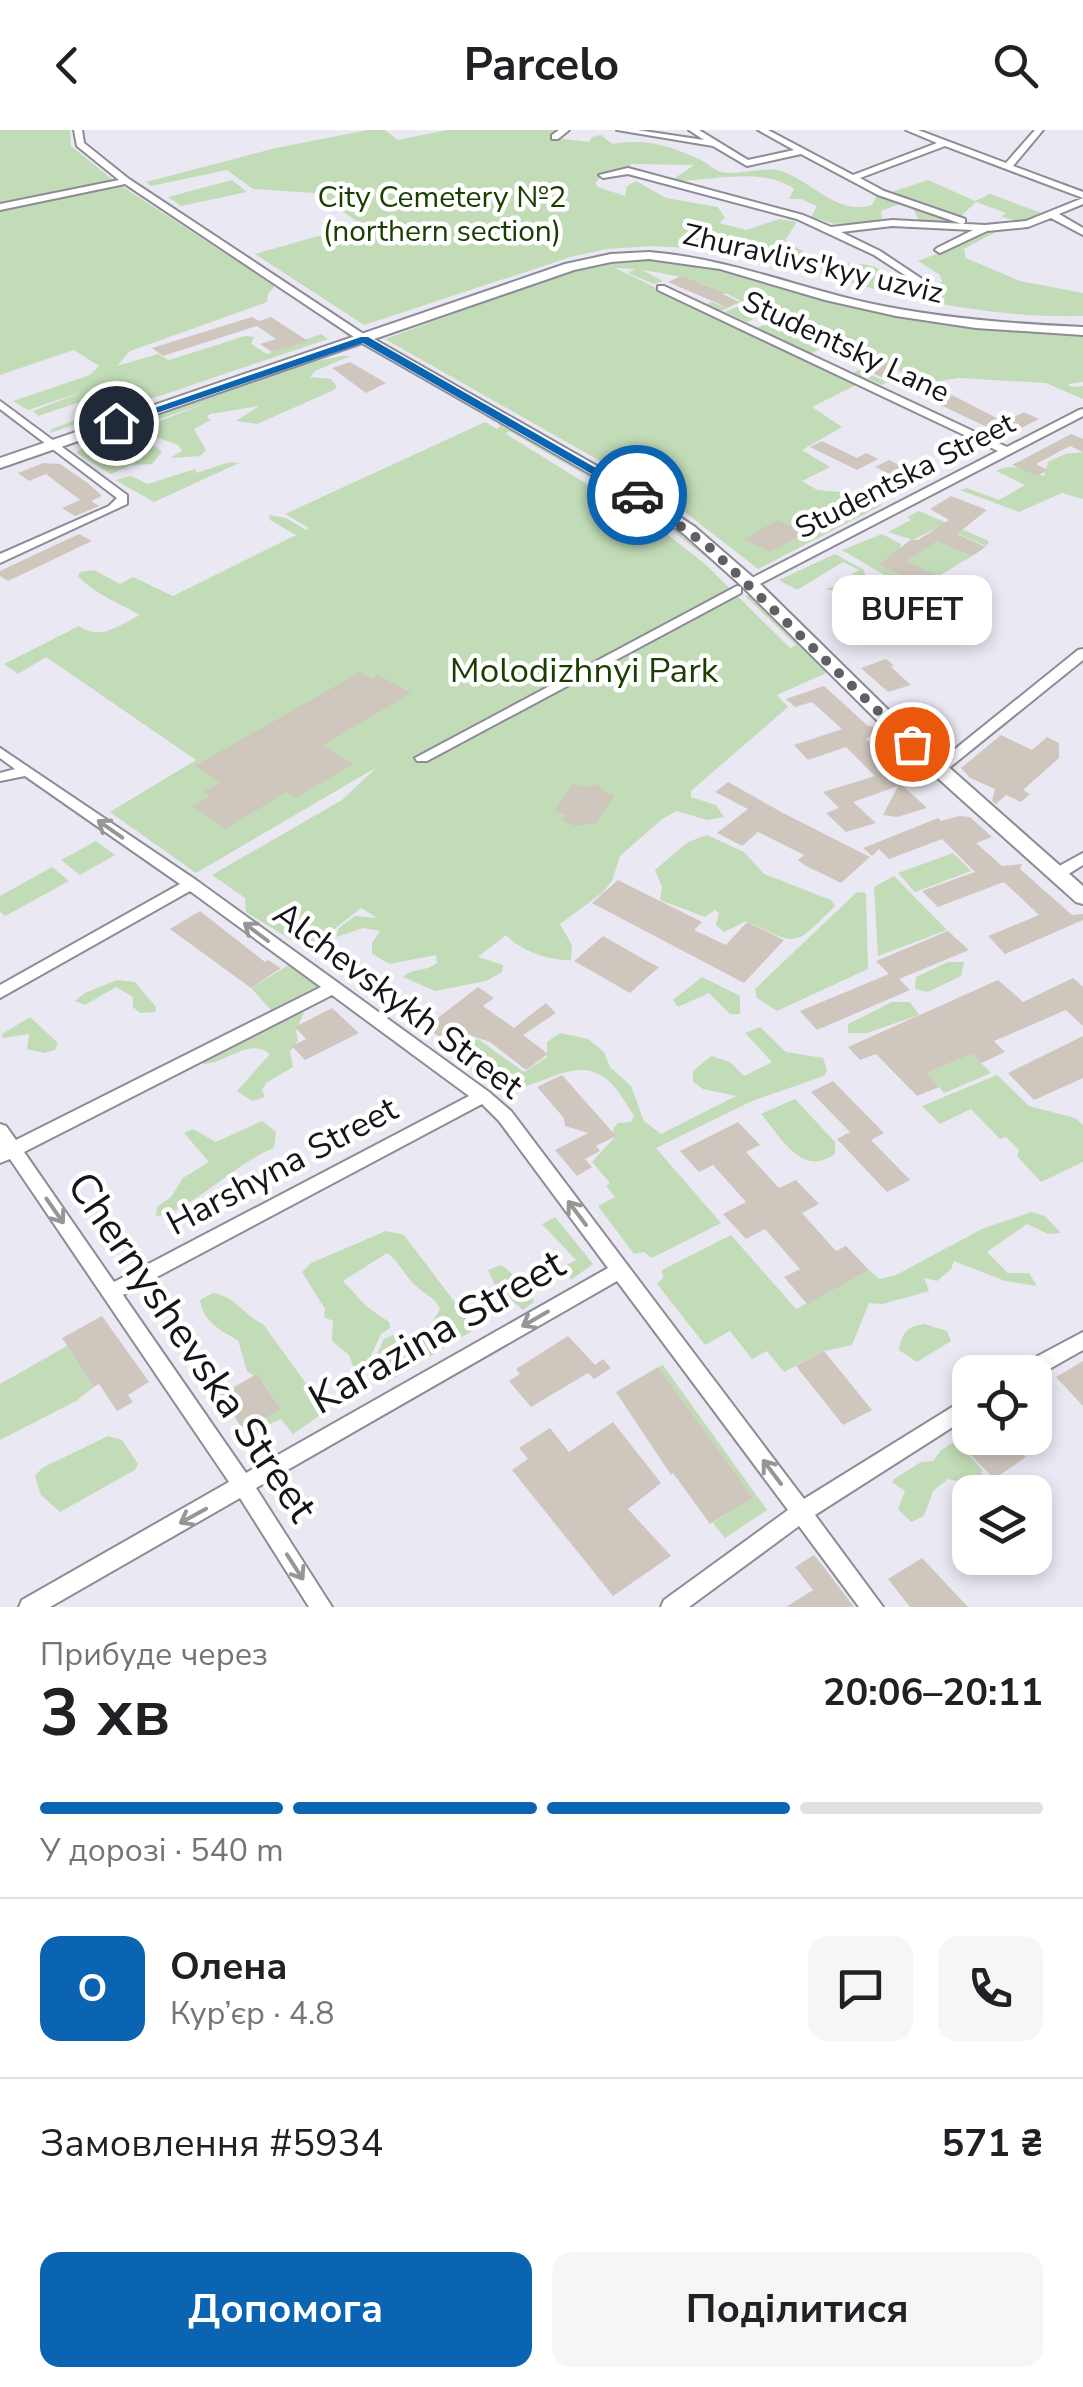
<!DOCTYPE html>
<html lang="uk">
<head>
<meta charset="utf-8">
<style>
  body { margin:0; font-family:"Nunito Sans",sans-serif; background:#f6f6f6; color:#202124; height:100vh; display:flex; flex-direction:column; font-size:38px; white-space:nowrap }
  * { box-sizing:border-box; margin:0 }
  p { font-size:32px; color:#757577 }
  .icon { flex:none; width:55px; height:55px; fill:none; stroke:currentColor; stroke-width:2; stroke-linecap:round; stroke-linejoin:round }
  .map { position:relative; height:1477px; overflow:hidden }
  .side { display:flex; flex-direction:column; background:#fff; flex:1 }
  .side>* { flex:none }
  .tools { position:absolute; left:952px; top:1225px; display:grid; gap:20px }
  .tools a { display:grid; place-items:center; width:100px; height:100px; border-radius:20px; background:#fff; box-shadow:0 5px 15px #0003; font-size:50px }
  .pin { position:absolute; display:grid; place-items:center; width:85px; height:85px; color:#fff; margin:-42px; border:5px solid #fff; border-radius:50%; box-shadow:0 2px 10px #0007 }
  .courier { position:absolute; display:grid; place-items:center; width:100px; height:100px; margin:-50px; border:8px solid #0a64b1; border-radius:50%; background:#fff; color:#222; box-shadow:0 2px 12px #0007 }
  .bubble { position:absolute; height:70px; border-radius:20px; background:#fff; box-shadow:0 5px 15px #0003; font-size:32px; font-weight:700; line-height:70px; text-align:center }
  .headline em { font-style:normal; font-weight:700 }
  .headline div { display:flex; flex-direction:column-reverse }
  .headline { display:flex; align-items:center; justify-content:space-between; height:170px; padding:0 40px }
  h1 { font-size:65px; font-weight:700; line-height:75px }
  .bar { display:grid; grid-template-columns:repeat(4,1fr); gap:15px 10px; align-content:center; height:120px; padding:0 40px }
  .bar i { height:12px; border-radius:8px; background:#e0e0e0 }
  .bar .selected { background:#0a64b1 }
  .bar p { grid-column:span 4 }
  .line { display:flex; align-items:center; gap:25px; padding:0 40px; border-top:2px solid #e0e0e0 }
  .line div { flex:1 }
  .round { display:grid; place-items:center; flex:none; width:105px; height:105px; border-radius:20px; background:#f6f6f6 }
  .cta { display:flex; gap:20px; margin-top:auto; padding:20px 40px }
  .cta a { flex:1; height:115px; border-radius:20px; background:#0a64b1; color:#fff; font-size:40px; font-weight:700; line-height:115px; text-align:center }
  .cta a+a { background:#f6f6f6; color:#202124 }
  header { display:flex; justify-content:space-between; align-items:center; height:130px; padding:0 40px; background:#fff; font-size:45px; font-weight:700 }
  .map>svg:first-child { display:block }
</style>
</head>
<body>
<header><svg class="icon" aria-label="back" viewBox="0 0 24 24"><path d="M15 5l-7 7 7 7"/></svg>Parcelo<svg class="icon" aria-label="search" viewBox="0 0 24 24"><circle cx="10" cy="10" r="6"/><path d="M15 15l6 6"/></svg></header>
<div class="map">
<svg width="1083" height="1477" viewBox="0 0 1083 1477">
  <rect width="100%" height="100%" fill="#eae8f3"/>
  <path fill="#c2dcb7" d="M0,0H70L71,16L113,50L0,75Z
    M368,0H385L398,10L447,0H559L557,8L589,12L592,7L601,5L612,14C646,8 671,16 701,30C707,33 714,40 721,42C739,46 763,36 781,41C812,51 837,86 872,75L876,67L928,50L975,71L990,64L1044,84L1026,93L1001,87L1006,83L976,72L959,88L967,94L920,93L913,78L899,74L881,81L882,88L877,91L835,94L811,87L817,76L801,69H789L794,59C763,37 715,50 679,51L675,48L694,35L631,34L628,41L600,48L595,53L598,57L625,66L627,56L636,51L666,68L718,77L725,88L719,93L746,100L780,89L797,92L785,110C800,120 814,129 831,132C850,135 865,131 881,140V149C901,159 921,163 942,152L940,145L918,131C946,122 973,101 1001,99L964,119L966,128L1020,151L1083,163V186C992,188 905,170 819,143L815,138L819,132L814,130L794,137L705,119L654,116L607,119L574,126L364,195L255,124L361,94L315,63L253,59L227,40L151,56L146,52L276,18Z
    M232,50L247,62L181,76L168,67Z
    M120,55L275,156L268,164L267,172L130,221L117,236L158,224L169,230L245,206L254,207L251,214L267,224L321,204L328,209L50,303L52,299L115,275L98,266L38,286L33,281L85,261L28,280L13,271L90,245L99,236L74,220L0,245V79Z
    M629,130L711,134L838,175L926,192L1083,204V252L1068,254L1071,257L1083,256V269L1046,253L958,248L924,254L880,231L862,241L887,252L882,255L859,245L880,256L875,258L849,245L878,230L846,218L847,213L814,200L816,203L802,210L819,219L807,226L752,200L766,194L786,203L798,197L750,175L738,180L755,188L747,192L725,182L746,173L743,171L716,183L695,173L712,177L707,174L712,172L725,177L741,171C708,153 679,145 642,140L663,151L654,154L628,143L635,139L615,138L858,254L812,277L842,297L802,320L830,337L802,351L817,360L851,363L882,375L758,439L672,372L385,209L576,139Z
    M342,226H350L315,241L310,247L331,249L337,257L334,260L257,294L236,291L259,276L210,284L207,287L211,290L194,299L206,320L200,326L170,328L182,321L178,315L136,300L207,273L115,304L114,310L93,319L105,324L150,312L162,322L152,334L131,335L111,344L76,323L85,316L75,314L95,312L92,308L302,234Z
    M485,292L497,299L500,297L498,292C573,336 659,374 720,438L644,379L509,301L506,304L664,402L704,433L790,518L796,515L745,466L749,465L815,527L826,543L777,565L788,577L691,661V667L716,675L724,687L707,690L677,681L662,689L620,726L612,751L602,763L560,794L572,815L571,830C548,831 520,820 506,805L478,827L503,835L502,842L486,851L435,861L403,847C411,838 426,842 437,833L436,825L390,834L372,824V813L380,801L363,798L336,807L339,798L355,786L377,788L361,778L313,816L301,808L293,811L246,782L245,768L212,745L342,670L377,637L196,743L110,682L196,630L46,527L18,544L4,534L79,496C100,511 118,496 140,485C121,474 94,464 78,446L80,442L94,440L120,454L133,447L173,466L296,405L270,390L269,385L286,388L306,400L309,398L285,384Z
    M1083,322V369L1062,363L1019,382L960,360L967,358L999,370L1025,355L996,341C1012,331 1026,342 1044,346L1048,332L1065,324Z
    M230,332L239,333L154,372L115,350L131,346L148,354L195,339L196,343Z
    M919,381L987,410L989,413L986,416L940,396L913,410L888,402L911,390L907,387Z
    M882,404L901,414L899,421L879,435L925,456L918,461L908,459L842,420Z
    M940,407L972,426L939,446L898,433Z
    M835,424L864,440L866,447L840,462L825,459L856,450L849,446L859,440L843,432L797,460L779,450Z
    M883,448L925,475L916,484L924,489L899,508L850,469L874,449Z
    M707,705L744,722L764,744L831,770L835,776C793,818 799,816 746,791L724,802L716,795L719,783L715,780L705,787L660,770L662,757L655,740L688,712Z
    M96,711L115,725L80,745L61,730Z
    M953,723L971,741L915,762L898,743Z
    M52,737L69,751L5,786L0,782V766Z
    M894,746L947,800L878,826L874,757Z
    M857,762L866,763L868,839L777,881L757,868L755,859Z
    M263,812L322,854L271,880L251,858L289,835L260,814Z
    M948,832H964L961,846L928,862L915,859L916,847Z
    M702,847L740,866V884H730L709,863L678,877L673,870Z
    M117,850L135,852L156,877L155,882L140,883L133,877V867L116,857L85,875L75,871L85,863Z
    M892,872H910L919,885L867,903H848V894Z
    M296,880L304,883L296,900L298,911L290,921L293,937L266,953L262,960L265,967L252,971L237,961L270,924C249,907 227,933 204,934L203,930Z
    M30,887L58,913L55,920L44,923L27,919L29,904L3,908L2,904Z
    M760,897L786,922L823,928L827,940L824,946L752,971L656,1018L721,1093L652,1128L644,1122L634,1124L598,1076L615,1067L606,1056L610,1053L592,1032L614,1008L613,999L618,993L631,992L634,986C626,974 617,956 605,948C571,922 531,968 497,957C481,951 466,933 453,922L460,914L478,909L524,942L547,927V912L560,903L588,909L604,922L610,937L631,956L644,991L661,1004L736,966L703,959L693,952V941L711,926L730,932L744,946L772,932L745,903Z
    M972,924L991,943L944,963L927,943Z
    M997,945L1029,976L1075,988L1083,995V1032L1041,1052L1017,1026L1019,1020L1006,1007L1000,1009L971,979L940,994L922,976Z
    M795,969L835,1012V1024C802,1048 781,1007 761,984Z
    M262,991L276,1002L274,1018C238,1031 184,1086 156,1086L157,1077L171,1067L183,1048L209,1032L184,1003L193,999L216,1012Z
    M1031,1082L1045,1086L1061,1103L1048,1104L1027,1094L987,1122L1008,1143H1029L1037,1156L1005,1151L954,1131L951,1139L937,1151L924,1148L929,1161L883,1174L869,1173L852,1215L824,1221L784,1242L767,1221L752,1229L730,1201L705,1215L657,1154L663,1148L662,1140L731,1105L796,1179L869,1140L879,1149L896,1145L982,1099Z
    M555,1087L593,1134L571,1150L565,1136L576,1130L542,1094Z
    M386,1101L404,1105L475,1199L386,1253L374,1251L370,1239L384,1209L400,1202L408,1208L430,1196L440,1179C435,1167 425,1165 415,1155C404,1145 398,1130 387,1123L343,1151L367,1177L389,1192L390,1198L381,1204L362,1244L355,1241L349,1225L332,1211L333,1191L324,1187L325,1179L302,1142L311,1133Z
    M501,1135C508,1138 519,1153 530,1160L534,1172L523,1180L496,1157L488,1140Z
    M213,1163C236,1166 245,1187 263,1194L326,1281L293,1304L281,1289L246,1305L244,1301L281,1279L262,1251L247,1241L238,1210C219,1200 203,1191 200,1170Z
    M924,1194L947,1201L951,1211L917,1232L899,1220C902,1203 907,1196 924,1194Z
    M67,1216L94,1257L76,1271L0,1310V1254Z
    M663,1235L767,1380L725,1408L713,1393L752,1368L658,1237Z
    M108,1306L122,1310L138,1334L135,1340L60,1382L41,1365L35,1346L42,1338Z
    M956,1311L983,1340L981,1345L967,1353L948,1349L933,1361L924,1386L911,1392L898,1379L905,1361L892,1352L894,1349L921,1332L933,1331L941,1320Z"/>
  <path fill="#cfc7be" d="M681,146L727,163L723,164L739,172L726,177L668,152Z
    M750,175L897,238L889,241L929,259L935,256L1004,292L1024,282L1039,289L1006,306L739,180Z
    M252,187L259,191L271,187L308,211L272,222L260,214L276,209L257,196L163,226L152,218Z
    M350,232L386,253L366,263L332,238Z
    M1071,304L1083,309V322L1070,316L1036,334L1048,340L1037,346L1012,335Z
    M822,311L857,328L866,323L878,329L857,340L810,317Z
    M889,330L906,339L929,344L910,354L875,337Z
    M43,333L60,334L89,354L102,366L91,371L99,376L75,386L62,378L80,370L46,344L29,351L18,343Z
    M951,366L987,380L957,404L986,417L972,426L937,411L906,431L939,446L925,456L879,435L910,410H918L949,390L930,379Z
    M778,390L806,403L770,422L744,409Z
    M79,404L92,411L8,451L0,446V441Z
    M886,529L894,536L891,537L911,555L888,562L861,538Z
    M360,542L372,549L378,545L411,563L323,615L353,634L296,668L286,662L226,699L192,676L209,666L203,662L220,653L195,636Z
    M824,556L868,596L880,598L866,609L900,642H913L902,655L927,678L897,687L883,685L898,656L853,672L876,693L846,702L826,683L839,678L823,662L875,646L846,617L808,630L794,615L842,599L812,572L795,577L786,569Z
    M1001,605L1032,620L1047,607L1059,613V628L1023,660L1030,664L1021,672L1006,665L996,674L992,671L995,659L970,648L961,638Z
    M728,652L783,683L870,727L841,753L804,735L798,730L804,725L758,702L742,716L717,703L748,679L715,662Z
    M572,654L585,657L597,654L604,662L615,665L597,693L576,696L561,691L566,684L554,682Z
    M959,686L970,687L992,707L976,713L1002,736L1022,734L1020,739L1072,785L1083,784V790L1005,824L988,806L1039,785L1004,752L938,777L922,761L975,742L942,709L889,729L879,719L872,726L863,718L938,688L941,691Z
    M618,750L702,792L694,800L726,815L747,792L784,810L744,853L592,773Z
    M200,781L265,832L268,830L281,838L251,858L170,799Z
    M948,801L969,820L899,849L910,860L817,900L800,881L889,844L876,831Z
    M603,806L645,830L659,837L630,863L574,831Z
    M1073,848L1083,857V896L1066,880L994,911L1005,922L981,933L972,924L927,943L939,957L917,966L876,924L860,930L848,917L998,850L1023,872Z
    M478,857L494,868L483,876L514,898L546,873L556,883L523,905L548,924L526,940L490,912L469,905L452,917L426,897Z
    M332,878L359,903L305,930L292,916L306,909L295,897Z
    M1083,906V948L1034,970L1008,943Z
    M562,945L616,1006L596,1016L600,1021L585,1029L592,1037L577,1046L555,1020L588,1003L565,996L564,988L537,957Z
    M833,951L884,1003L871,1010L910,1050L887,1062L837,1009L850,1002L811,962Z
    M738,992L760,1015L746,1022L779,1058L796,1050L819,1074L802,1083L836,1121L846,1116L869,1140L807,1174L784,1147L800,1139L765,1099L746,1109L723,1084L746,1072L713,1035L699,1042L680,1021Z
    M102,1186L149,1252L128,1265L133,1272L117,1281L99,1254L94,1257L62,1208Z
    M568,1206L595,1235L603,1229L611,1238L594,1249L588,1243L531,1277L509,1251L520,1244L516,1239Z
    M824,1221L872,1280L843,1295L796,1236Z
    M1083,1231V1276L1056,1247Z
    M658,1237L753,1368L710,1394L673,1343L671,1345L616,1262Z
    M257,1244L281,1279L244,1301L220,1265Z
    M613,1292L661,1353L628,1379L671,1426L613,1466L512,1340L528,1329L519,1318L550,1298L569,1322Z
    M970,1298V1308H1007L1026,1327L994,1349L955,1308Z
    M814,1425L823,1436L854,1477H786L813,1460L795,1437Z
    M922,1428L968,1477H910L888,1449Z"/>
  <g fill="none" stroke-linecap="round" stroke-linejoin="round">
    <defs>
      <path id="minor" d="M74,0H82L84,13L129,49L368,207V211H360L125,54L0,80V74L119,50L77,16Z
        M559,0H569L558,9H552V5Z
        M617,0H637L704,10L689,0H699L748,30L794,20L758,0H768L853,45L937,13L906,0H918L1006,33L1035,0H1043L1013,36L1083,62V68L945,16L860,48L884,61L965,89V93L962,94L878,65L801,24L747,36L713,16Z
        M628,38L803,85L831,97L892,90L985,95L1026,91L1083,68V74L1059,84L1083,98V105L1051,88L1028,97L987,101L940,123L935,120L937,118L973,100L892,96L841,102L880,121L931,155V159L928,160L874,125L797,89L628,44L603,48L599,45Z
        M658,156H664L1007,317L1079,280L1083,279V286L754,457H746V451L998,321L658,160Z
        M0,271L127,365V374L0,433V424L109,376L117,368L0,279Z
        M737,456L741,457V463L427,631H417L415,628Z
        M1083,519V530L944,642H934L932,639L934,636L1078,520Z
        M0,618L196,750L489,962L511,981L804,1369L970,1266V1286L815,1385L883,1477H859L799,1396L689,1477H661L664,1470L788,1380L617,1151L256,1358L332,1477H309L240,1368L50,1477H19L22,1470L229,1352L10,1029L0,1033V994L6,996L16,1010L321,857L190,761L0,868V855L180,754L25,646L0,651V643L15,639L0,628ZM332,865L469,966L114,1152L24,1022ZM482,974L499,991L608,1138L246,1343L123,1165Z
        M1083,723V735L1062,748H1052L1049,744L1052,740Z
        M1083,1202V1220L1035,1247V1242H1016L1019,1236Z"/>
      <path id="major" d="M649,122C725,128 794,156 868,173C938,188 1011,194 1083,197V205L976,198L896,186L825,170L720,139L649,129L611,132L574,140L374,209L639,360L695,397L756,450L926,617L1083,756V774L1076,772L912,625L744,458L683,403L629,366L362,213L0,338V328L565,134L611,124Z"/>
    </defs>
    <use href="#minor" stroke="#8d8b95" stroke-width="4"/>
    <use href="#major" stroke="#8d8b95" stroke-width="4"/>
    <use href="#minor" fill="#fff" fill-rule="evenodd"/>
    <use href="#major" fill="#fff" fill-rule="evenodd"/>
  </g>
  <defs><path id="oneway-shaft" d="M-6 0H5M1.5-3L5.5 0L1.5 3" fill="none" stroke-width="1.6" stroke-linecap="round" stroke-linejoin="round" transform="scale(2.5)"/></defs>
  <g stroke="#969697">
    <use href="#oneway-shaft" transform="translate(110 699) rotate(-145)"/>
    <use href="#oneway-shaft" transform="translate(256 802) rotate(-143)"/>
    <use href="#oneway-shaft" transform="translate(55 1081) rotate(55)"/>
    <use href="#oneway-shaft" transform="translate(577 1083) rotate(-127)"/>
    <use href="#oneway-shaft" transform="translate(535 1189) rotate(150)"/>
    <use href="#oneway-shaft" transform="translate(772 1342) rotate(-127)"/>
    <use href="#oneway-shaft" transform="translate(193 1386) rotate(151)"/>
    <use href="#oneway-shaft" transform="translate(295 1437) rotate(57)"/>
  </g>
  <path fill="#0a64b1" d="M361,207H368L643,365L632,367L363,213L121,295L111,293Z"/>
  <g fill="none" stroke-linecap="round" stroke-linejoin="round">
    <path stroke="#605f65" stroke-width="10" stroke-dasharray="0 18" d="M637,365L708,416L912,614"/>
  </g>
  <g text-anchor="middle" dominant-baseline="central" stroke-width="9" stroke-linejoin="round" paint-order="stroke">
    <g font-size="30" fill="#193e00" stroke="#fff">
      <text x="442" y="67">City Cemetery №2<tspan x="442" dy="34">(northern section)</tspan></text>
    </g>
    <g font-size="30" fill="#161518" stroke="#fff">
      <text transform="translate(813 134) rotate(13)">Zhuravlivs'kyy uzviz</text>
      <text transform="translate(846 217) rotate(25)">Studentsky Lane</text>
      <text transform="translate(905 346) rotate(-27)">Studentska Street</text>
    </g>
    <g font-size="35" fill="#193e00" stroke="#fff">
      <text x="584" y="540">Molodizhnyi Park</text>
    </g>
    <g font-size="35" fill="#161518" stroke="#fff">
      <text transform="translate(398 870) rotate(37)">Alchevskykh Street</text>
      <text transform="translate(282 1036) rotate(-28)">Harshyna Street</text>
    </g>
    <g font-size="42" fill="#161518" stroke="#fff">
      <text transform="translate(437 1202) rotate(-30)">Karazina Street</text>
      <text transform="translate(192 1217) rotate(56)">Chernyshevska Street</text>
    </g>
  </g>
</svg>
<div class="tools">
<a><svg class="icon" aria-label="locate" viewBox="0 0 24 24"><circle cx="12" cy="12" r="6"/><path d="M12 2v4M12 18v4M2 12h4M18 12h4"/></svg></a>
<a><svg class="icon" aria-label="layers" viewBox="0 0 24 24"><path d="M12 4l9 5-9 5-9-5zM3 14l9 5 9-5"/></svg></a>
</div>
<div class="pin" style="left:912px;top:614px;background:#ea580c"><svg class="icon" aria-label="bag" viewBox="0 0 24 24"><path d="M5 8h14l-1 12H6zM9 8a3 3 0 0 1 6 0"/></svg></div>
<div class="pin" style="left:116px;top:293px;background:#1f2937"><svg class="icon" aria-label="home" viewBox="0 0 24 24"><path d="M3 11l9-7 9 7M6 9v11h12V9"/></svg></div>
<div class="courier" style="left:637px;top:365px"><svg class="icon" aria-label="car" viewBox="0 0 24 24"><path d="M5 17H2v-5l4-1 3-4h7l3 4 3 1v5h-3M9 17h6M6 11h13"/><circle cx="7" cy="17" r="2"/><circle cx="17" cy="17" r="2"/></svg></div>
<div class="bubble" style="left:832px;top:445px;width:160px">BUFET</div>
</div>
<section class="side">
<div class="headline"><div><h1>3 хв</h1><p>Прибуде через</p></div><em>20:06–20:11</em></div>
<div class="bar"><i class="selected"></i><i class="selected"></i><i class="selected"></i><i></i><p>У дорозі · 540 m</p></div>
<div class="line" style="height:180px"><b class="round" style="background:#0a64b1;color:#fff">О</b><div><b>Олена</b><p>Кур’єр · 4.8</p></div><a class="round"><svg class="icon" aria-label="chat" viewBox="0 0 24 24"><path d="M4 5h16v11H9l-5 4z"/></svg></a><a class="round"><svg class="icon" aria-label="phone" viewBox="0 0 24 24"><path d="M5 4h4l2 5-3 2q2 4 5 5l2-3 5 2v4C11 20 4 13 5 4z"/></svg></a></div>
<div class="line" style="height:130px"><div>Замовлення #5934</div><b>571 ₴</b></div>
<div class="cta"><a>Допомога</a><a>Поділитися</a></div>
</section>
</body>
</html>
